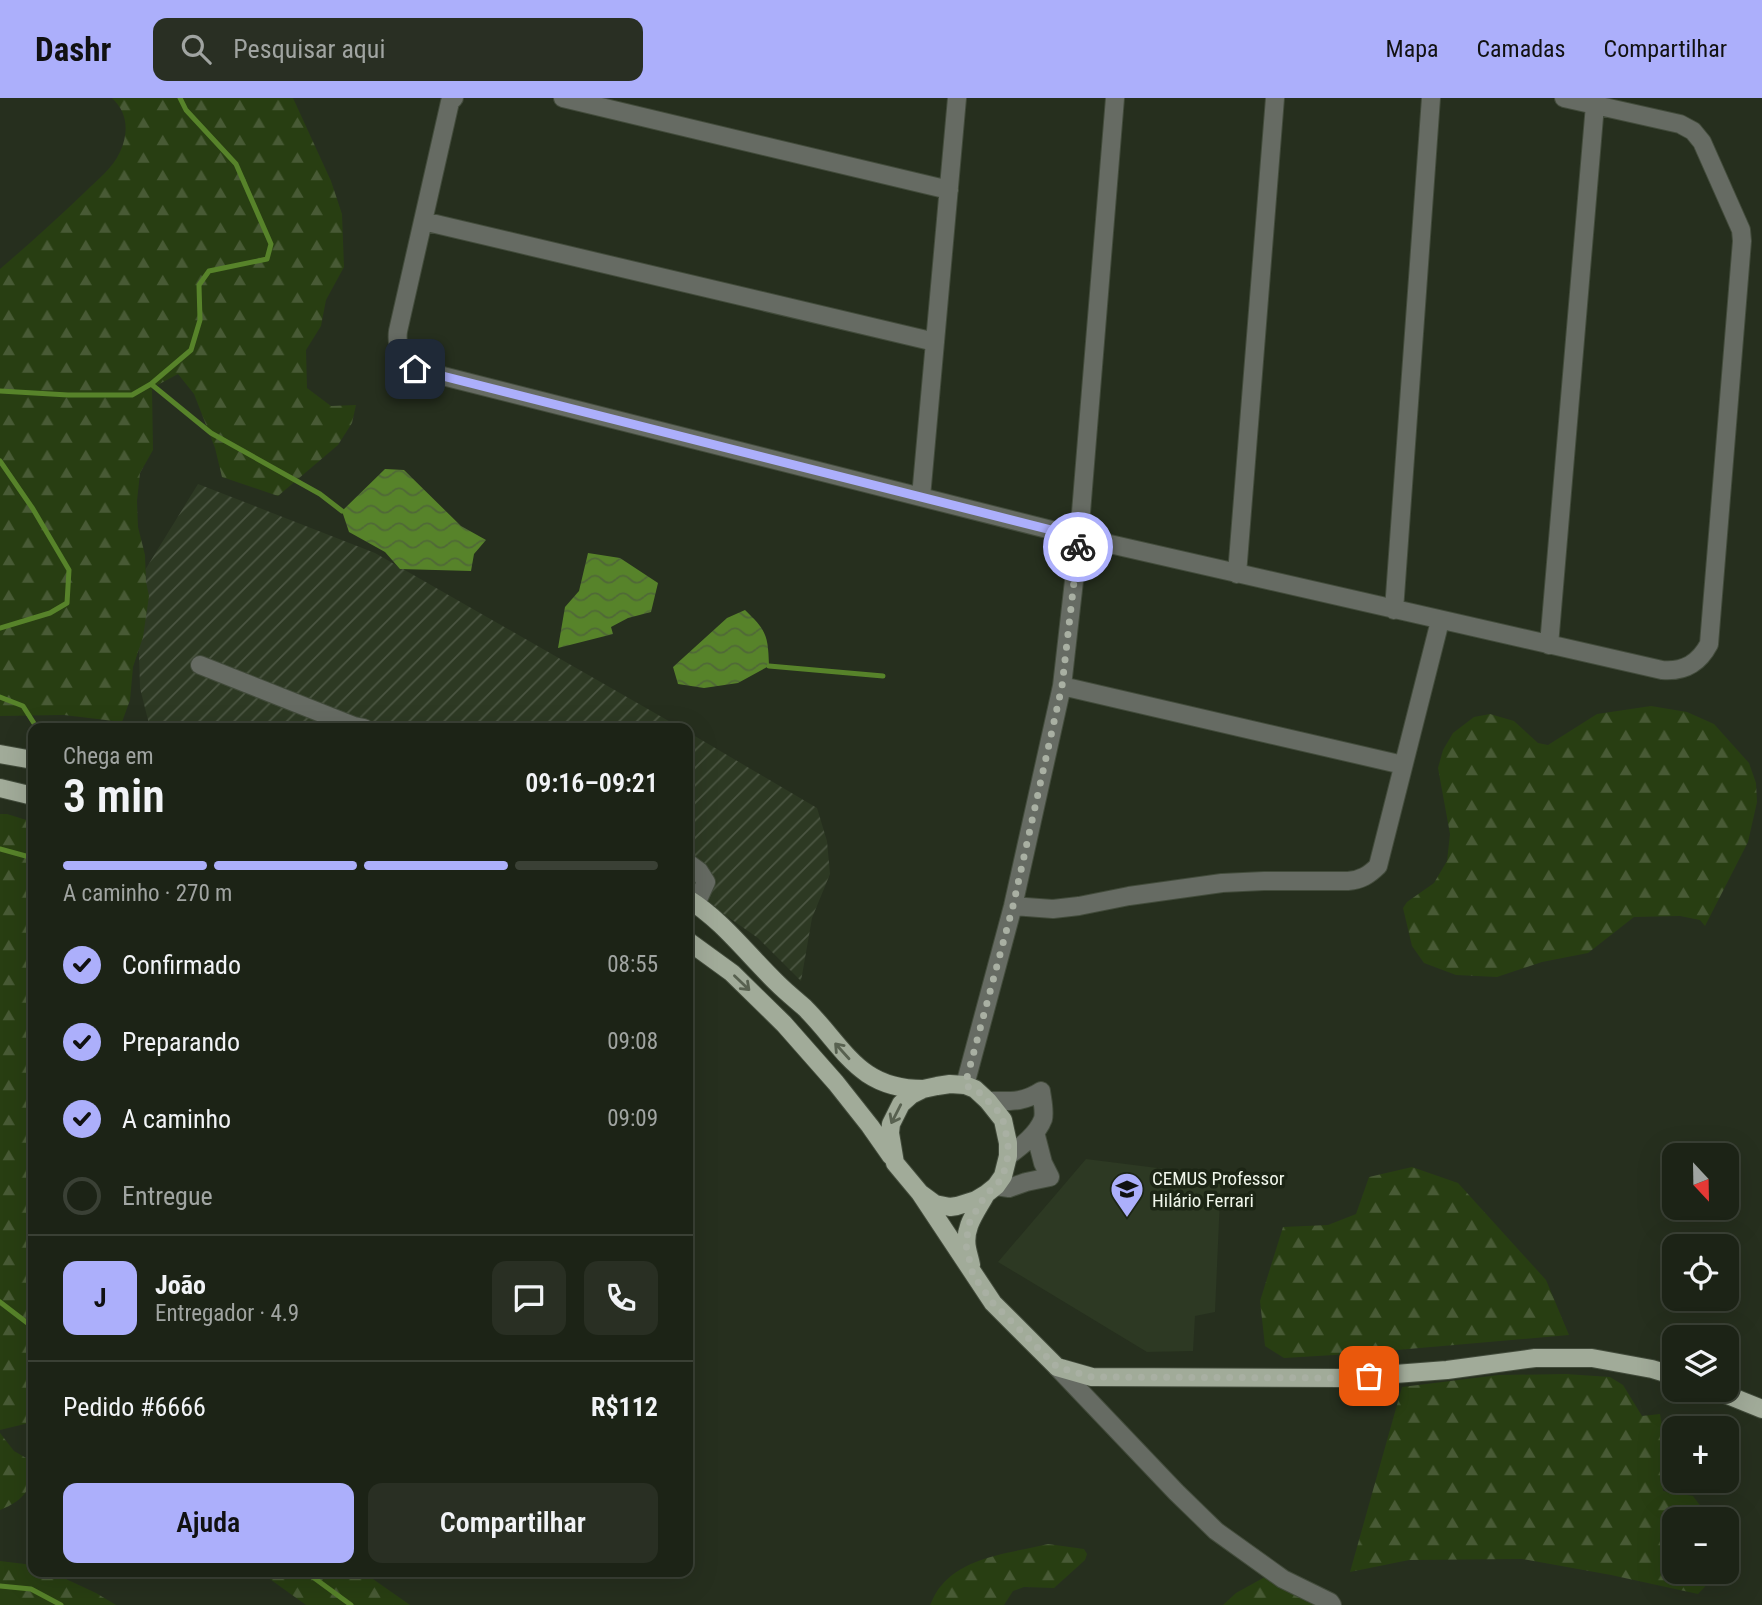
<!DOCTYPE html>
<html lang="pt">
<head>
<meta charset="utf-8">
<style>
  body { margin:0; font-family:"Roboto Condensed",sans-serif; background:#292f23; color:#f1f3f6; height:100vh; display:flex; flex-direction:column; font-size:26px; white-space:nowrap }
  * { box-sizing:border-box; margin:0 }
  p { font-size:23px; color:#a0a4a1 }
  .icon { flex:none; width:38px; height:38px; fill:none; stroke:currentColor; stroke-width:2; stroke-linecap:round; stroke-linejoin:round }
  .map { position:relative; flex:1; overflow:hidden }
  .panel { position:absolute; left:28px; top:625px; width:665px; height:854px; display:flex; flex-direction:column; background:#1c2316; border-radius:14px; box-shadow:0 7px 28px #0002,0 0 0 2px #3a4035 }
  .panel>* { flex:none }
  .needle { width:46px; rotate:158deg }
  .fabs { position:absolute; left:1662px; top:1045px; display:grid; gap:14px }
  .fabs a { display:grid; place-items:center; width:77px; height:77px; border-radius:14px; background:#1c2316; box-shadow:0 7px 28px #0002,0 0 0 2px #3a4035; font-size:35px }
  .pin { position:absolute; display:grid; place-items:center; width:60px; height:60px; color:#fff; margin:-30px; border-radius:14px; box-shadow:0 4px 10px #0006 }
  .courier { position:absolute; display:grid; place-items:center; width:70px; height:70px; margin:-35px; border:5px solid #acaffb; border-radius:50%; background:#fff; color:#222; box-shadow:0 2px 9px #0007 }
  .head em { font-style:normal; font-weight:600 }
  .head div { display:flex; flex-direction:column-reverse }
  .head { display:flex; align-items:center; justify-content:space-between; height:119px; padding:0 35px }
  h1 { font-size:46px; font-weight:600; line-height:52px }
  .bar { display:grid; grid-template-columns:repeat(4,1fr); gap:10px 7px; align-content:center; height:84px; padding:0 35px }
  .bar i { height:9px; border-radius:5px; background:#3a4035 }
  .bar .current { background:#acaffb }
  .bar p { grid-column:span 4 }
  .line { display:flex; align-items:center; gap:18px; padding:0 35px; border-top:2px solid #3a4035 }
  .line div { flex:1 }
  .round { display:grid; place-items:center; flex:none; width:74px; height:74px; border-radius:14px; background:#292f23 }
  ol { padding:0 35px; list-style:none }
  li { display:flex; align-items:center; gap:21px; height:77px }
  li p { margin-inline-start:auto }
  li .icon { padding:7px; border-radius:50%; background:#acaffb; color:#111; stroke-width:4 }
  li:last-child { color:#a0a4a1 }
  li i { width:38px; height:38px; border:4px solid #3a4035; border-radius:50% }
  .button { display:flex; gap:14px; margin-top:auto; padding:14px 35px }
  .button a { flex:1; height:80px; border-radius:14px; background:#acaffb; color:#111; font-size:28px; font-weight:600; line-height:80px; text-align:center }
  .button a+a { background:#292f23; color:#f1f3f6 }
  header { display:flex; align-items:center; gap:42px; box-sizing:border-box; height:98px; padding:0 35px; background:#acaffb; color:#111 }
  header strong { font-size:33px }
  nav { display:flex; gap:38px; margin-inline-start:auto; font-size:24px }
  .search { width:490px; height:63px; background:#292f23; display:flex; align-items:center; gap:18px; box-sizing:border-box; padding:0 24px; border-radius:14px; color:#a0a4a1; font-size:26px }
  .map>svg:first-child { display:block }
</style>
</head>
<body>
<header>
<strong>Dashr</strong>
<div class="search"><svg class="icon" aria-label="search" viewBox="0 0 24 24"><circle cx="10" cy="10" r="6"/><path d="M15 15l6 6"/></svg>Pesquisar aqui</div>
<nav><a>Mapa</a><a>Camadas</a><a>Compartilhar</a></nav>
</header>
<div class="map">
<svg width="1762" height="1507" viewBox="0 0 1762 1507">
  <defs>
    <pattern id="industrial-furrows" width="10" height="10" patternUnits="userSpaceOnUse" patternTransform="scale(1.75)"><rect width="10" height="10" fill="#2d3923"/><path d="M-1 1l2-2M0 10L10 0M9 11l2-2" fill="none" stroke="#4c5643"/></pattern>
    <pattern id="forest-firs" width="22" height="20" patternUnits="userSpaceOnUse" patternTransform="scale(1.75)"><rect width="22" height="20" fill="#283e12"/><path d="M5 1l3.5 6h-7zM16 11l3.5 6h-7z" fill="#485a35"/></pattern>
    <pattern id="water-waves" width="16" height="10" patternUnits="userSpaceOnUse" patternTransform="scale(1.75)"><rect width="16" height="10" fill="#57832a"/><path d="M0 5q4-4 8 0t8 0" fill="none" stroke="#506937"/></pattern>
  </defs>
  <rect width="100%" height="100%" fill="#262f1e"/>
  <path fill="#2d3923" d="M1086,1061L1221,1078L1215,1214L1195,1218L1193,1253L1147,1254L998,1164Z"/>
  <path fill="url(#industrial-furrows)" d="M198,386L375,455L681,630H150L140,590L137,485Z
    M688,634L817,710L827,743L830,776L812,820L801,883L758,840L718,812L688,784Z"/>
  <path fill="url(#forest-firs)" d="M112,0H293L331,83L342,116L344,169L326,202L321,228L306,252L307,290L331,308L356,307L352,325L338,347L278,398L222,379L215,350L194,296L178,276L152,290L153,352L140,375L137,403L138,429L145,457L146,484L149,498L143,539L133,569L130,602L122,624L64,617L0,618V171C29,146 57,121 85,94C97,82 113,70 120,54C129,34 128,15 112,0Z
    M1651,608L1687,614L1714,626L1749,665L1756,685L1757,704L1748,744L1705,828L1700,822L1680,818L1634,819L1588,855L1542,864L1497,879L1456,877L1424,865L1412,848L1403,810L1407,804L1434,785L1447,763L1450,736L1438,670L1443,652L1453,635L1474,619L1490,616L1514,623L1538,645L1548,647L1597,616Z
    M0,716H7L33,724V1324L0,1332Z
    M1412,1069L1458,1085L1546,1182L1569,1237L1351,1256L1284,1260L1265,1248L1260,1203L1283,1129L1328,1127L1356,1116L1369,1079Z
    M1566,1276L1610,1279L1623,1287L1642,1318L1660,1316L1664,1339L1675,1351V1363L1663,1374V1393L1693,1398L1710,1421H1675V1474H1719L1698,1496L1611,1477L1522,1461L1409,1462L1350,1474L1402,1289L1499,1277Z
    M0,1335L14,1353L33,1364C33,1390 25,1402 0,1412Z
    M1048,1446L1084,1451L1087,1456L1085,1462L1054,1490L1024,1489L1013,1493L1004,1507H930C933,1501 936,1493 941,1488C965,1458 1012,1455 1048,1446Z
    M0,1463L33,1467V1474H51L96,1495L116,1507H0Z
    M260,1474H363L410,1507H306Z
    M1272,1475L1331,1507H1223L1236,1495Z"/>
  <path fill="url(#water-waves)" d="M385,371L404,372L461,428L486,442L474,456L471,473L400,471L385,454L349,434L342,413Z
    M588,455L620,460L658,485L651,514L628,520L611,529L613,536L558,550L565,509L579,493Z
    M745,512C767,533 768,538 769,568L738,585L704,590L678,586L673,569L727,520Z"/>
  <g fill="none" stroke-linecap="round" stroke-linejoin="round">
    <path stroke="#57832a" stroke-width="5" d="M151,286L211,335L320,396L342,413
      M0,293L68,297H132L151,286L191,252L200,222L199,187L209,173L267,161L271,146L236,66L186,12L180,0
      M0,363L33,411L69,472L67,505L50,515L0,530
      M769,568L883,578
      M0,599L23,608L37,630
      M0,751L33,760
      M0,1204L30,1227L33,1228
      M306,1474L351,1507
      M0,1488L31,1491L61,1507"/>
    <defs>
      <path id="minor" d="M454,0L450,4L398,233C396,248 402,262 415,271L1079,439L1662,572C1684,574 1699,565 1709,546L1742,143L1741,132L1702,44L1693,33L1680,26L1564,0
        M563,0L949,92
        M423,123L935,244
        M921,399L957,0
        M1237,476L1275,0
        M1394,512L1431,0
        M1549,547L1595,7
        M200,567L354,628L364,630
        M1062,588L1403,667
        M688,765L699,773L706,784L696,806
        M1013,808L1053,811L1079,808L1129,798L1222,785L1264,783H1348C1361,782 1369,777 1378,768L1440,523
        M965,987L1013,808L1062,588L1079,439L1115,0
        M988,1003C1009,1003 1023,1005 1041,993C1042,1001 1045,1013 1043,1021C1037,1037 1020,1049 1008,1058
        M996,1088L1009,1090L1026,1084L1050,1079L1043,1065L1035,1034
        M1057,1269L1176,1394L1216,1433L1283,1481L1330,1504L1332,1507"/>
      <path id="major" d="M0,656L33,662
        M0,690L33,698
        M688,801C722,822 748,857 777,885C786,894 796,902 805,910C845,950 858,991 923,991
        M688,843L732,875L784,926L836,985L870,1028L891,1058
        M920,1095L935,1106L950,1109L957,1108L976,1102L986,1096L996,1088L1003,1078L1008,1058V1045L1003,1022L988,1003L975,991L965,987L950,986L937,988L923,991L911,997L901,1006L891,1026L890,1035L895,1065L920,1095L993,1205L1057,1269L1092,1279L1343,1280L1447,1272L1535,1260H1592L1652,1271L1675,1278
        M971,1167C970,1161 968,1156 967,1150C963,1129 977,1113 986,1096
        M1715,1292L1762,1311"/>
    </defs>
    <use href="#minor" stroke="#424b3b" stroke-width="20"/>
    <use href="#major" stroke="#424b3b" stroke-width="20"/>
    <use href="#minor" stroke="#666b63" stroke-width="18"/>
    <use href="#major" stroke="#a1ab99" stroke-width="18"/>
  </g>
  <defs><path id="oneway-shaft" d="M-6 0H5M1.5-3L5.5 0L1.5 3" fill="none" stroke-width="1.6" stroke-linecap="round" stroke-linejoin="round" transform="scale(1.75)"/></defs>
  <g stroke="#586150">
    <use href="#oneway-shaft" transform="translate(742 885) rotate(44)"/>
    <use href="#oneway-shaft" transform="translate(842 953) rotate(-132)"/>
    <use href="#oneway-shaft" transform="translate(896 1016) rotate(117)"/>
  </g>
  <g fill="none" stroke-linecap="round" stroke-linejoin="round">
    <path stroke="#a9b0a3" stroke-width="7" stroke-dasharray="0 12.6" d="M1078,449L1062,588L1013,808L965,987L980,995L997,1012L1003,1022L1008,1045V1058L1003,1078L996,1088L986,1096L970,1123L968,1132L966,1147L973,1177L993,1205L1057,1269L1092,1279L1343,1280L1369,1278"/>
    <path stroke="#acaffb" stroke-width="9" d="M415,271L1079,439L1078,449"/>
  </g>
  <defs>
    <symbol id="school-pin" viewBox="-11 -11 22 30"><path d="M0 17L-7.5 6A9.5 9.5 0 1 1 7.5 6Z" fill="#acaffb" stroke="#1c2515"/><path d="M0-5L7-2L0 1L-7-2ZM-4 1L0 2.5L4 1V4Q0 6-4 4Z" fill="#111"/></symbol>
  </defs>
  <g fill-rule="evenodd">
    <use href="#school-pin" x="1108" y="1072" width="38" height="52"/>
  </g>
  <g text-anchor="middle" dominant-baseline="central" stroke-width="7" stroke-linejoin="round" paint-order="stroke">
    <g font-size="19" fill="#f0f6eb" stroke="#1c2515" text-anchor="start">
      <text x="1152" y="1080">CEMUS Professor<tspan x="1152" dy="22">Hilário Ferrari</tspan></text>
    </g>
  </g>
</svg>
<div class="fabs">
<a><svg class="needle" viewBox="-14 -14 28 28"><path d="M0-13l5 13h-10z" fill="#e53935"/><path d="M0 13l5-13h-10z" fill="#a0a4a1"/></svg></a>
<a><svg class="icon" aria-label="locate" viewBox="0 0 24 24"><circle cx="12" cy="12" r="6"/><path d="M12 2v4M12 18v4M2 12h4M18 12h4"/></svg></a>
<a><svg class="icon" aria-label="layers" viewBox="0 0 24 24"><path d="M12 4l9 5-9 5-9-5zM3 14l9 5 9-5"/></svg></a>
<a>+</a>
<a>−</a>
</div>
<div class="pin" style="left:1369px;top:1278px;background:#ea580c"><svg class="icon" aria-label="bag" viewBox="0 0 24 24"><path d="M5 8h14l-1 12H6zM9 8a3 3 0 0 1 6 0"/></svg></div>
<div class="pin" style="left:415px;top:271px;background:#1f2937"><svg class="icon" aria-label="home" viewBox="0 0 24 24"><path d="M3 11l9-7 9 7M6 9v11h12V9"/></svg></div>
<div class="courier" style="left:1078px;top:449px"><svg class="icon" aria-label="bike" viewBox="0 0 24 24"><circle cx="6" cy="16" r="4"/><circle cx="18" cy="16" r="4"/><path d="M6 16l4-8h5l3 8M10 8l3 8H6M13 5h3"/></svg></div>
<section class="panel">
<div class="head"><div><h1>3 min</h1><p>Chega em</p></div><em>09:16–09:21</em></div>
<div class="bar"><i class="current"></i><i class="current"></i><i class="current"></i><i></i><p>A caminho · 270 m</p></div>
<ol>
<li><svg class="icon" aria-label="check" viewBox="0 0 24 24"><path d="M5 12l5 5 9-10"/></svg>Confirmado<p>08:55</p></li>
<li><svg class="icon" aria-label="check" viewBox="0 0 24 24"><path d="M5 12l5 5 9-10"/></svg>Preparando<p>09:08</p></li>
<li><svg class="icon" aria-label="check" viewBox="0 0 24 24"><path d="M5 12l5 5 9-10"/></svg>A caminho<p>09:09</p></li>
<li><i></i>Entregue</li>
</ol>
<div class="line" style="height:126px"><b class="round" style="background:#acaffb;color:#111">J</b><div><b>João</b><p>Entregador · 4.9</p></div><a class="round"><svg class="icon" aria-label="chat" viewBox="0 0 24 24"><path d="M4 5h16v11H9l-5 4z"/></svg></a><a class="round"><svg class="icon" aria-label="phone" viewBox="0 0 24 24"><path d="M5 4h4l2 5-3 2q2 4 5 5l2-3 5 2v4C11 20 4 13 5 4z"/></svg></a></div>
<div class="line" style="height:91px"><div>Pedido #6666</div><b>R$112</b></div>
<div class="button"><a>Ajuda</a><a>Compartilhar</a></div>
</section>
</div>
</body>
</html>
